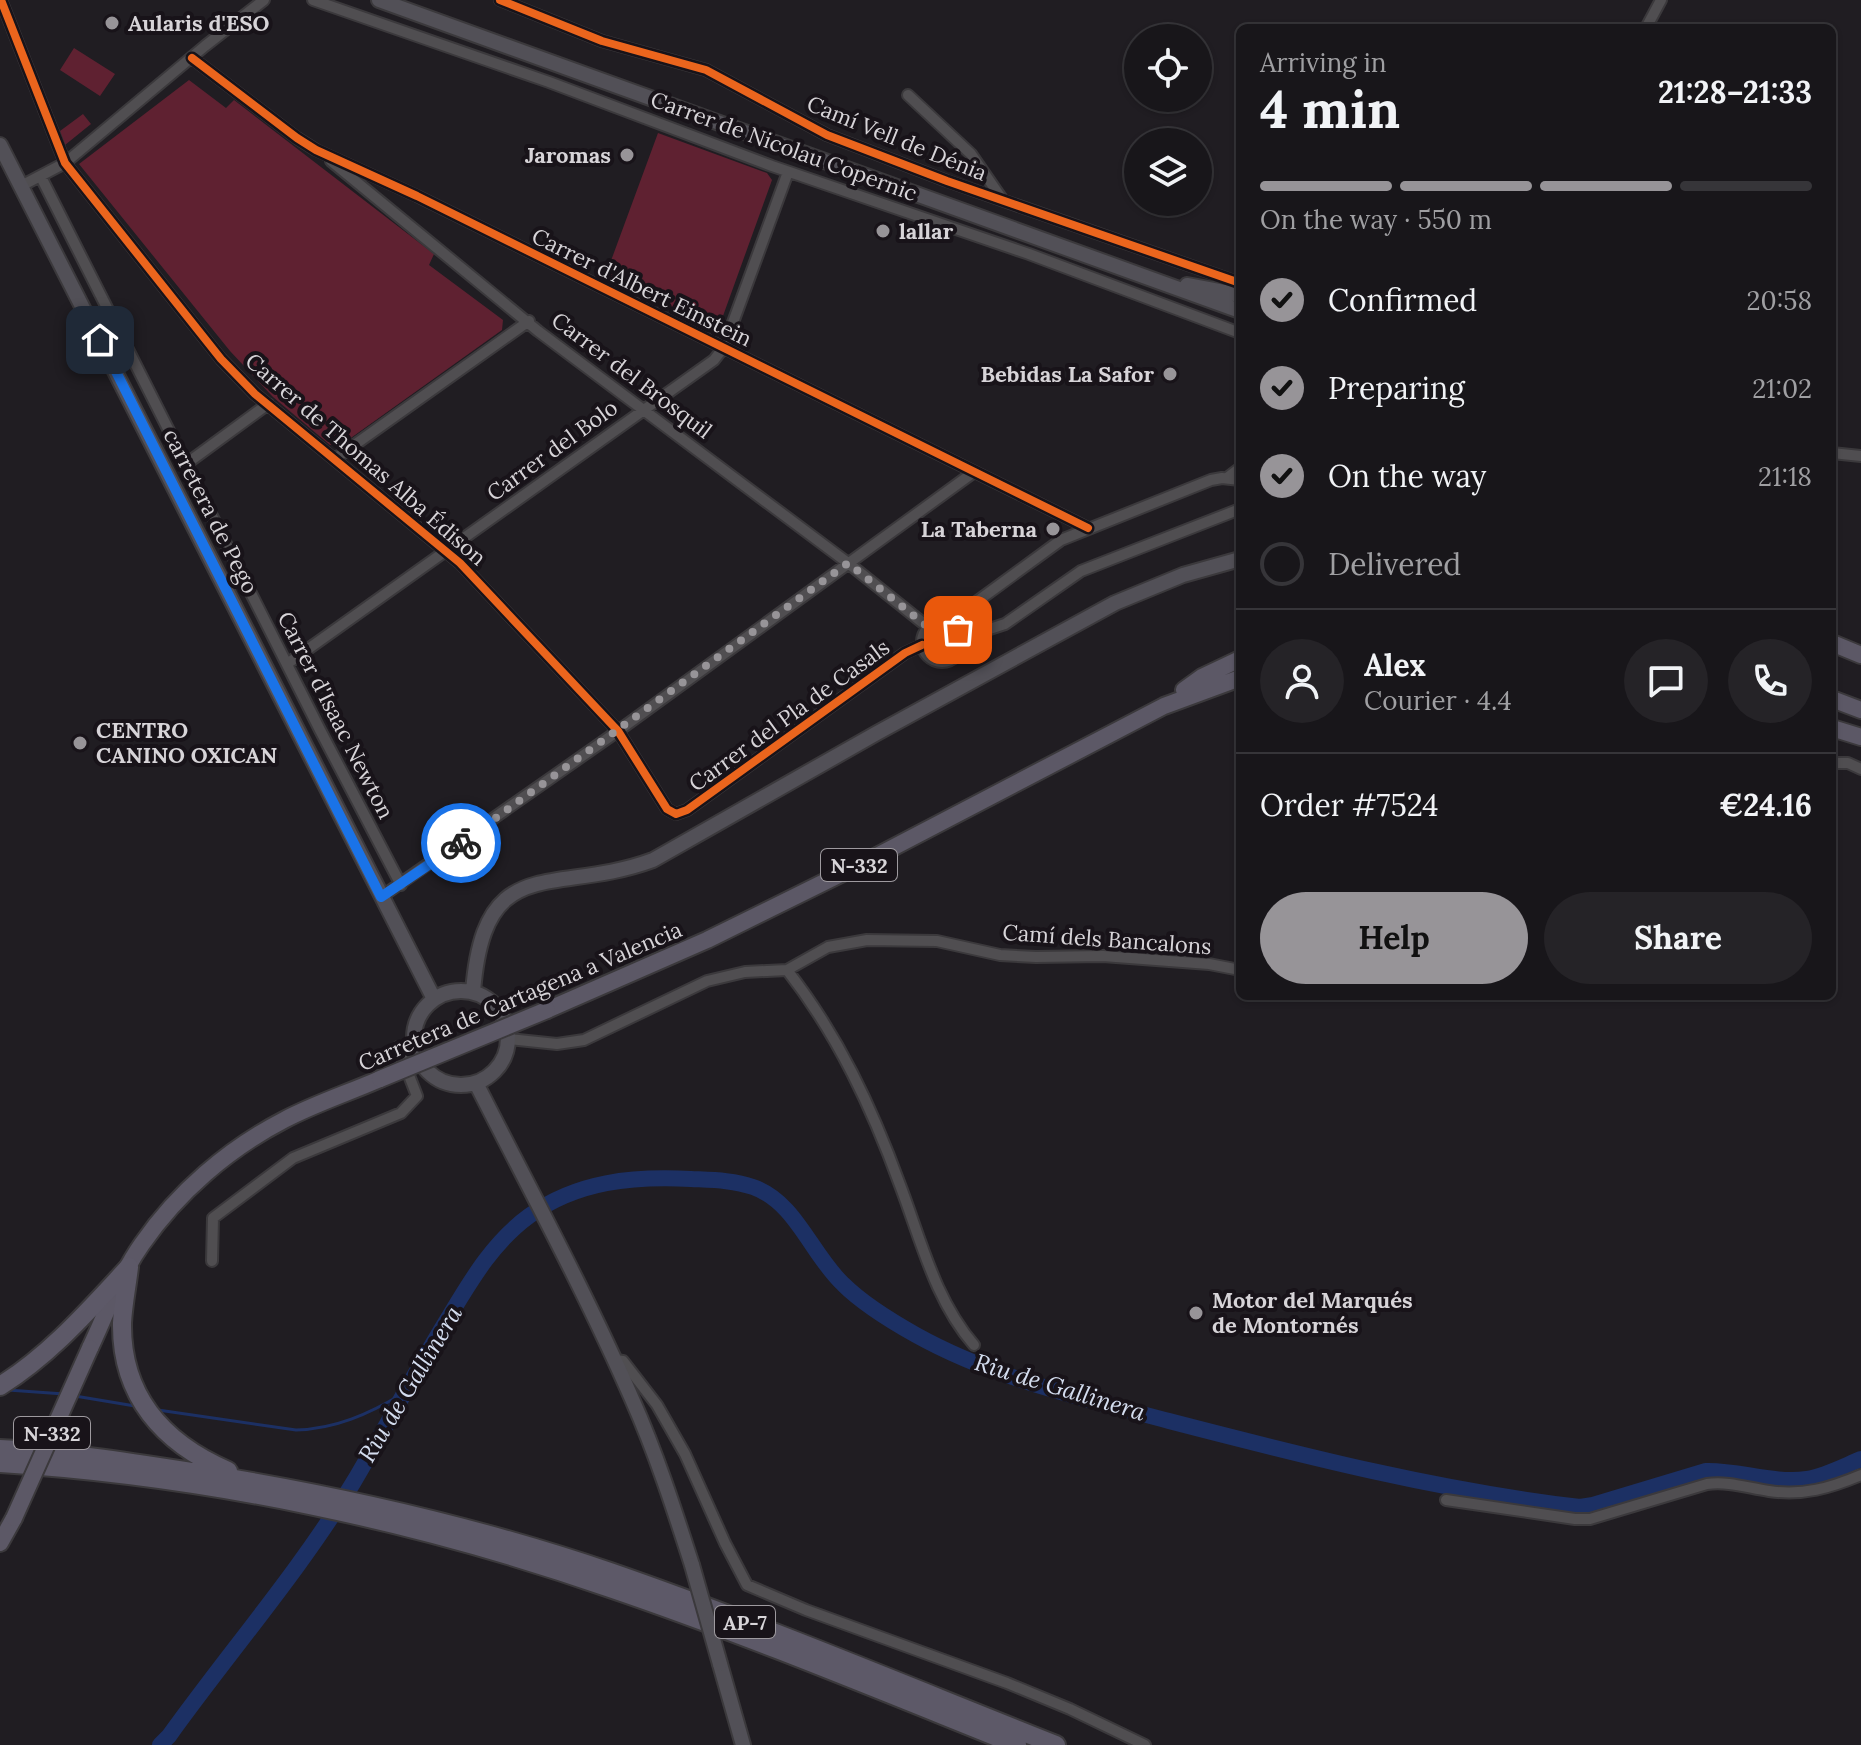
<!DOCTYPE html>
<html lang="en">
<head>
<meta charset="utf-8">
<style>
  body { margin:0; font-family:Lora,serif; background:#252327; color:#f1f3f6; height:100vh; display:flex; flex-direction:column; font-size:30px; white-space:nowrap }
  * { box-sizing:border-box; margin:0 }
  p { font-size:26px; color:#9f9fa2 }
  .icon { flex:none; width:44px; height:44px; fill:none; stroke:currentColor; stroke-width:2; stroke-linecap:round; stroke-linejoin:round }
  .map { position:relative; flex:1; overflow:hidden }
  .sheet { position:absolute; left:1236px; top:24px; width:600px; height:976px; display:flex; flex-direction:column; background:#18161a; border-radius:12px; box-shadow:0 2px 6px #0004,0 0 0 2px #363539 }
  .sheet>* { flex:none }
  .controls { position:absolute; left:1124px; top:24px; display:grid; gap:16px }
  .controls a { display:grid; place-items:center; width:88px; height:88px; border-radius:50%; background:#18161a; box-shadow:0 2px 6px #0004,0 0 0 2px #363539; font-size:40px }
  .pin { position:absolute; display:grid; place-items:center; width:68px; height:68px; color:#fff; margin:-34px; border-radius:16px; box-shadow:0 4px 12px #0006 }
  .courier { position:absolute; display:grid; place-items:center; width:80px; height:80px; margin:-40px; border:6px solid #1a73e8; border-radius:50%; background:#fff; color:#222; box-shadow:0 2px 10px #0007 }
  .headline em { font-style:normal; font-weight:700 }
  .headline div { display:flex; flex-direction:column-reverse }
  .headline { display:flex; align-items:center; justify-content:space-between; height:136px; padding:0 24px }
  h1 { font-size:52px; font-weight:700; line-height:60px }
  .bar { display:grid; grid-template-columns:repeat(4,1fr); gap:12px 8px; align-content:center; height:96px; padding:0 24px }
  .bar i { height:10px; border-radius:6px; background:#363539 }
  .bar .selected { background:#979498 }
  .bar p { grid-column:span 4 }
  .line { display:flex; align-items:center; gap:20px; padding:0 24px; border-top:2px solid #363539 }
  .line div { flex:1 }
  .round { display:grid; place-items:center; flex:none; width:84px; height:84px; border-radius:42px; background:#252327 }
  ol { padding:0 24px; list-style:none }
  li { display:flex; align-items:center; gap:24px; height:88px }
  li p { margin-inline-start:auto }
  li .icon { padding:8px; border-radius:50%; background:#979498; color:#111; stroke-width:4 }
  li:last-child { color:#9f9fa2 }
  li i { width:44px; height:44px; border:4px solid #363539; border-radius:50% }
  .action { display:flex; gap:16px; margin-top:auto; padding:16px 24px }
  .action a { flex:1; height:92px; border-radius:48px; background:#979498; color:#111; font-size:32px; font-weight:700; line-height:92px; text-align:center }
  .action a+a { background:#252327; color:#f1f3f6 }
  .map>svg:first-child { display:block }
</style>
</head>
<body>
<div class="map">
<svg width="1861" height="1745" viewBox="0 0 1861 1745">
  <rect width="100%" height="100%" fill="#201d22"/>
  <path fill="#5f2131" d="M74,48L115,74L100,96L60,70Z
    M189,80L226,108L234,100L434,254L429,265L503,320L502,330L341,445H330L273,397L230,351L79,164Z
    M83,114L91,124L65,145L60,131Z
    M658,133L767,173L772,180L719,327L711,330L605,277Z"/>
  <g fill="none" stroke-linecap="round" stroke-linejoin="round">
    <path stroke="#1c3064" stroke-width="3" d="M8,1390L64,1394
      M75,1396L135,1406
      M158,1410L296,1430C335,1429 369,1414 402,1394"/>
    <path stroke="#1c3064" stroke-width="16" d="M160,1745L169,1736C230,1651 299,1572 353,1483C385,1429 414,1374 447,1320C470,1282 492,1243 529,1216C577,1181 633,1176 691,1179C711,1180 733,1180 753,1187C796,1202 811,1254 843,1284C863,1304 891,1321 916,1335C995,1379 1083,1398 1169,1421C1304,1456 1441,1491 1580,1507L1593,1505L1706,1471C1739,1470 1773,1484 1807,1479C1825,1476 1844,1466 1861,1459"/>
    <defs>
      <path id="minor" d="M1,0L65,163L221,359L255,394L460,563L618,731L667,809L676,814L687,810L905,653L922,645
        M313,0L549,82L772,166L1029,254L1240,333
        M500,0L602,41L706,70L827,135L947,181L1240,283
        M1646,28L1661,0
        M192,58L297,138L316,150L417,196L1088,528
        M908,95L971,154L1002,199
        M331,161L538,331L848,563L928,627
        M41,177L320,730L401,885
        M21,186L65,163L205,46L264,0
        M1832,453L1861,456
        M336,458L529,321
        M186,464L268,404
        M1227,478L1240,468
        M922 642a20 20 0 1 1 40 0a20 20 0 1 1-40 0Z
        M953,625L968,608L1061,540L1211,480L1222,478L1240,480
        M962,638L1005,624L1081,571L1240,509
        M287,664L714,360L724,347L788,172
        M1832,763H1848L1861,769
        M381,897L618,731L974,472
        M787,970C838,1035 872,1108 900,1185C921,1240 935,1300 974,1345
        M509,1039L557,1044L584,1040L707,981L745,972L787,970L828,947L867,940L937,941L1000,955L1036,957L1103,956L1209,964L1240,970
        M212,1261L213,1218L293,1158L401,1113L417,1096L398,1047
        M615,1360L623,1361L657,1405L685,1454L725,1543L747,1585L806,1610L1007,1683L1070,1709L1145,1745
        M1446,1500L1575,1519H1590L1707,1484C1728,1481 1748,1488 1769,1491C1803,1496 1830,1488 1861,1475"/>
      <path id="secondary" d="M379,0L1240,311
        M0,145L434,999
        M1187,285L1240,295
        M414 1038a47 47 0 1 1 94 0a47 47 0 1 1-94 0Z
        M473,992C484,849 553,897 653,860L877,733L1115,603L1183,575L1240,559
        M476,1083C529,1188 585,1291 632,1399C656,1453 674,1509 692,1565
        M720,1664L743,1745"/>
      <path id="trunk" d="M1832,643L1861,655
        M1184,690L1202,677L1240,659
        M1832,699L1861,710
        M1832,728L1861,737
        M547,1010L707,940L871,859L1164,706L1240,678
        M90,1348C106,1314 120,1275 142,1244C178,1192 228,1149 284,1120C314,1104 348,1093 380,1079
        M0,1543L14,1518"/>
      <path id="motorway" d="M129,1267C127,1285 123,1304 122,1323C121,1396 163,1443 228,1471
        M0,1386C50,1355 89,1310 129,1267
        M0,1449C65,1452 128,1462 192,1472C333,1494 475,1526 610,1572C760,1624 907,1686 1056,1745
        M0,1463C206,1476 415,1520 610,1588C748,1635 882,1691 1017,1745"/>
    </defs>
    <use href="#minor" stroke="#3b393c" stroke-width="14"/>
    <use href="#secondary" stroke="#3b393c" stroke-width="18"/>
    <use href="#trunk" stroke="#3b393c" stroke-width="20"/>
    <use href="#motorway" stroke="#3b393c" stroke-width="22"/>
    <use href="#minor" stroke="#504e51" stroke-width="10"/>
    <use href="#secondary" stroke="#525057" stroke-width="14"/>
    <use href="#trunk" stroke="#5c5866" stroke-width="16"/>
    <use href="#motorway" stroke="#5d5968" stroke-width="18"/>
    <defs>
      <path id="secondary-bridge" d="M692,1565L720,1664"/>
      <path id="trunk-bridge" d="M380,1079L547,1010
        M14,1518L90,1348"/>
    </defs>
    <use href="#secondary-bridge" stroke="#3b393c" stroke-width="18" stroke-linecap="butt"/>
    <use href="#trunk-bridge" stroke="#3b393c" stroke-width="20" stroke-linecap="butt"/>
    <use href="#secondary-bridge" stroke="#525057" stroke-width="14"/>
    <use href="#trunk-bridge" stroke="#5c5866" stroke-width="16"/>
    <defs>
      <path id="cycleway" d="M1,0L65,163L221,359L255,394L460,563L618,731L667,809L676,814L687,810L905,653L922,645
        M500,0L602,41L706,70L827,135L947,181L1240,283
        M192,58L297,138L316,150L417,196L1088,528"/>
    </defs>
    <use href="#cycleway" stroke="#181319" stroke-width="13"/>
    <use href="#cycleway" stroke="#eb651d" stroke-width="8"/>
  </g>
  <g fill="none" stroke-linecap="round" stroke-linejoin="round">
    <path stroke="#979498" stroke-width="8" stroke-dasharray="0 14.4" d="M461,843L848,563L928,627C938,619 950,620 958,630"/>
    <path stroke="#1a73e8" stroke-width="10" d="M100,340L381,897L461,843"/>
  </g>
  <g fill="#979498" stroke="#181319" stroke-width="3">
    <circle cx="112" cy="23" r="8"/>
    <circle cx="627" cy="155" r="8"/>
    <circle cx="883" cy="231" r="8"/>
    <circle cx="1170" cy="374" r="8"/>
    <circle cx="1053" cy="529" r="8"/>
    <circle cx="80" cy="743" r="8"/>
    <circle cx="1196" cy="1313" r="8"/>
  </g>
  <g text-anchor="middle" dominant-baseline="central" stroke-width="8" stroke-linejoin="round" paint-order="stroke">
    <g fill="#181319" stroke="#9e9a9f" stroke-width="2">
      <rect x="821" y="849" width="76" height="32" rx="6"/>
      <rect x="14" y="1417" width="76" height="32" rx="6"/>
      <rect x="715" y="1606" width="60" height="32" rx="6"/>
    </g>
    <g font-size="20" font-weight="bold" fill="#d7d4d8">
      <text x="859" y="865">N-332</text>
      <text x="52" y="1433">N-332</text>
      <text x="745" y="1622">AP-7</text>
    </g>
    <g font-size="22" font-weight="bold" fill="#d7d4d8" stroke="#181319" text-anchor="start">
      <text x="128" y="23">Aularis d'ESO</text>
      <text x="611" y="155" text-anchor="end">Jaromas</text>
      <text x="899" y="231">lallar</text>
      <text x="1154" y="374" text-anchor="end">Bebidas La Safor</text>
      <text x="1037" y="529" text-anchor="end">La Taberna</text>
      <text x="96" y="730">CENTRO<tspan x="96" dy="25">CANINO OXICAN</tspan></text>
      <text x="1212" y="1300">Motor del Marqués<tspan x="1212" dy="25">de Montornés</tspan></text>
    </g>
    <g font-size="22" fill="#d7d4d8" stroke="#181319">
      <text transform="translate(897 138) rotate(22)">Camí Vell de Dénia</text>
      <text transform="translate(784 146) rotate(20)">Carrer de Nicolau Copernic</text>
      <text transform="translate(642 287) rotate(26)">Carrer d'Albert Einstein</text>
      <text transform="translate(632 375) rotate(37)">Carrer del Brosquil</text>
      <text transform="translate(552 450) rotate(-36)">Carrer del Bolo</text>
      <text transform="translate(366 459) rotate(41)">Carrer de Thomas Alba Édison</text>
      <text transform="translate(211 511) rotate(63)">carretera de Pego</text>
      <text transform="translate(336 715) rotate(63)">Carrer d'Isaac Newton</text>
      <text transform="translate(789 715) rotate(-36)">Carrer del Pla de Casals</text>
      <text transform="translate(1107 939) rotate(4)">Camí dels Bancalons</text>
      <text transform="translate(520 996) rotate(-23)">Carretera de Cartagena a Valencia</text>
    </g>
    <g font-size="24" font-style="italic" fill="#d4ddef" stroke="#181319">
      <text transform="translate(410 1384) rotate(-59)">Riu de Gallinera</text>
      <text transform="translate(1060 1387) rotate(17)">Riu de Gallinera</text>
    </g>
  </g>
</svg>
<div class="controls">
<a><svg class="icon" aria-label="locate" viewBox="0 0 24 24"><circle cx="12" cy="12" r="6"/><path d="M12 2v4M12 18v4M2 12h4M18 12h4"/></svg></a>
<a><svg class="icon" aria-label="layers" viewBox="0 0 24 24"><path d="M12 4l9 5-9 5-9-5zM3 14l9 5 9-5"/></svg></a>
</div>
<div class="pin" style="left:958px;top:630px;background:#ea580c"><svg class="icon" aria-label="bag" viewBox="0 0 24 24"><path d="M5 8h14l-1 12H6zM9 8a3 3 0 0 1 6 0"/></svg></div>
<div class="pin" style="left:100px;top:340px;background:#1f2937"><svg class="icon" aria-label="home" viewBox="0 0 24 24"><path d="M3 11l9-7 9 7M6 9v11h12V9"/></svg></div>
<div class="courier" style="left:461px;top:843px"><svg class="icon" aria-label="bike" viewBox="0 0 24 24"><circle cx="6" cy="16" r="4"/><circle cx="18" cy="16" r="4"/><path d="M6 16l4-8h5l3 8M10 8l3 8H6M13 5h3"/></svg></div>
<section class="sheet">
<div class="headline"><div><h1>4 min</h1><p>Arriving in</p></div><em>21:28–21:33</em></div>
<div class="bar"><i class="selected"></i><i class="selected"></i><i class="selected"></i><i></i><p>On the way · 550 m</p></div>
<ol>
<li><svg class="icon" aria-label="check" viewBox="0 0 24 24"><path d="M5 12l5 5 9-10"/></svg>Confirmed<p>20:58</p></li>
<li><svg class="icon" aria-label="check" viewBox="0 0 24 24"><path d="M5 12l5 5 9-10"/></svg>Preparing<p>21:02</p></li>
<li><svg class="icon" aria-label="check" viewBox="0 0 24 24"><path d="M5 12l5 5 9-10"/></svg>On the way<p>21:18</p></li>
<li><i></i>Delivered</li>
</ol>
<div class="line" style="height:144px"><a class="round"><svg class="icon" aria-label="person" viewBox="0 0 24 24"><circle cx="12" cy="8" r="4"/><path d="M4 21q1-7 8-7t8 7"/></svg></a><div><b>Alex</b><p>Courier · 4.4</p></div><a class="round"><svg class="icon" aria-label="chat" viewBox="0 0 24 24"><path d="M4 5h16v11H9l-5 4z"/></svg></a><a class="round"><svg class="icon" aria-label="phone" viewBox="0 0 24 24"><path d="M5 4h4l2 5-3 2q2 4 5 5l2-3 5 2v4C11 20 4 13 5 4z"/></svg></a></div>
<div class="line" style="height:104px"><div>Order #7524</div><b>€24.16</b></div>
<div class="action"><a>Help</a><a>Share</a></div>
</section>
</div>
</body>
</html>
